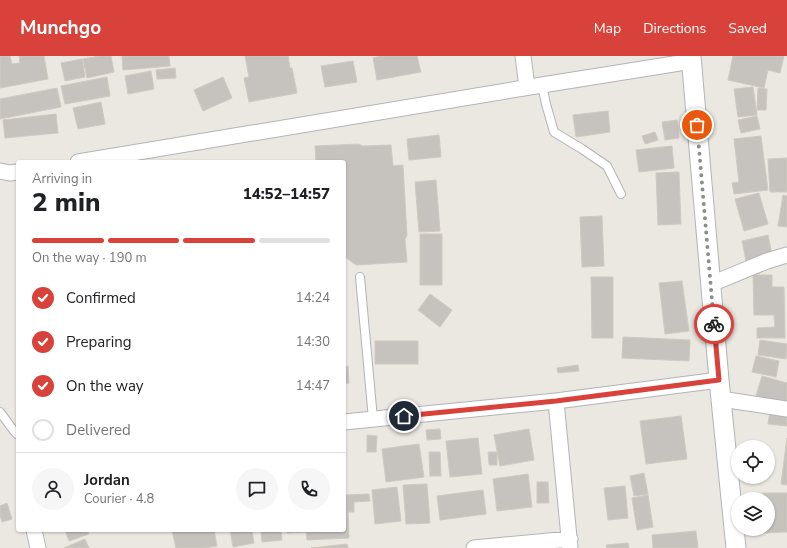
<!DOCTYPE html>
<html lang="en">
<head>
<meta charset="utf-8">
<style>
  body { margin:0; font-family:"Nunito Sans",sans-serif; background:#f6f6f6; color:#202124; height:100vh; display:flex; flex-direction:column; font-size:15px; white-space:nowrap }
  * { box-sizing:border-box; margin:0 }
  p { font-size:13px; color:#757577 }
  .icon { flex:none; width:22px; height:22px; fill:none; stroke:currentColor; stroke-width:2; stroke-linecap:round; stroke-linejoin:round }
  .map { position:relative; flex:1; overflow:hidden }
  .panel { position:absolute; left:16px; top:104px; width:330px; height:372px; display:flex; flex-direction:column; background:#fff; border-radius:4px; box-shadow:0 1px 3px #0004 }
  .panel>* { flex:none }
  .buttons { position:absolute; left:731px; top:384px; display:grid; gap:8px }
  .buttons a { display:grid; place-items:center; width:44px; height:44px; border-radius:50%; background:#fff; box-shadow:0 1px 3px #0004; font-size:20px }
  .pin { position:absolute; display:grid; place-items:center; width:34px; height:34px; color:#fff; margin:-17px; border:2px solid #fff; border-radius:50%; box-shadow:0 1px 4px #0007 }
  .courier { position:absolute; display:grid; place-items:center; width:40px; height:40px; margin:-20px; border:3px solid #d8423a; border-radius:50%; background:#fff; color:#222; box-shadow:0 1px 5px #0007 }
  .headline em { font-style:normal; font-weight:800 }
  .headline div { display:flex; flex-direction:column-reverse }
  .headline { display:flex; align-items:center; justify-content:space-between; height:68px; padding:0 16px }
  h1 { font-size:26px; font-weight:800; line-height:30px }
  .bar { display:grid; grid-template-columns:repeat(4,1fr); gap:6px 4px; align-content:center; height:48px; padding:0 16px }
  .bar i { height:5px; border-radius:3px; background:#e0e0e0 }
  .bar .active { background:#d8423a }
  .bar p { grid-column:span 4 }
  .line { display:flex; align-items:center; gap:10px; padding:0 16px; border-top:1px solid #e0e0e0 }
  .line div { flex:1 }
  .round { display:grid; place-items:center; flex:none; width:42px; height:42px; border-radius:21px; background:#f6f6f6 }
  ol { padding:0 16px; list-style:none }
  li { display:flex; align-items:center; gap:12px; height:44px }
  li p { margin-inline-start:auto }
  li .icon { padding:4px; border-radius:50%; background:#d8423a; color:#fff; stroke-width:4 }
  li:last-child { color:#757577 }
  li i { width:22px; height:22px; border:2px solid #e0e0e0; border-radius:50% }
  header { display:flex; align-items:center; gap:24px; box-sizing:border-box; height:56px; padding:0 20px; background:#d8423a; color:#fff }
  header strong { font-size:19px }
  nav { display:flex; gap:22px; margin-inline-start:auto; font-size:14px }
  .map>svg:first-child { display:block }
</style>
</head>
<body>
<header>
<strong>Munchgo</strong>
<nav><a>Map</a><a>Directions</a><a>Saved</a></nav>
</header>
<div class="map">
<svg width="787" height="492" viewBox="0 0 787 492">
  <rect width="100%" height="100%" fill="#ebe8e1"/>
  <path fill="#c6c3be" stroke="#cfcac0" d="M0,0H10L12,8L20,7L19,0H44L48,23L0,32Z
    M100,0H111L114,16L87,22L83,3Z
    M122,0H169L170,10L123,14Z
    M245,0H288L290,12H292L297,37L249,46L244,22L249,21Z
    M382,0H417L421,16L377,24L373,2Z
    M733,0H784L780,17L768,14L764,32L728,24Z
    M82,3L85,21L65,25L61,7Z
    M353,5L357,26L325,31L321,10Z
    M175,12L176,22L157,23L156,14Z
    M151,15L154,33L128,38L125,20Z
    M107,21L110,40L65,48L61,30Z
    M223,21L232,42L203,55L194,34Z
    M753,31L757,59L738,61L734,33Z
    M57,32L61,51L0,63V43Z
    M758,32L767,33L766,54H757Z
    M101,46L105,68L78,73L73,52Z
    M608,55L610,76L576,81L573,59Z
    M56,58L58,77L5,82L3,64Z
    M757,60L760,73L741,77L738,64Z
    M677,64L679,82L665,84L662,66Z
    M655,76L658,84L645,88L642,80Z
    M439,79L441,101L409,104L407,83Z
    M761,80L768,134L734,138L732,127L739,126L734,83Z
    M359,88L362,90L391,89L393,110L403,109L407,180L405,183L407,206L356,209L344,200V106H316L315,90Z
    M672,90L674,112L639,116L636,94Z
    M787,102V136H770L768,103Z
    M679,116L681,168L658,169L656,117Z
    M436,124L440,175L419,176L415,126Z
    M759,137L768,168L744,175L735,143Z
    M783,139L787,140V171L778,170Z
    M602,160L604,210L582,211L580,161Z
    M420,178H442V229H420Z
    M768,179L772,199L746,205L742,185Z
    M753,219H772V231H784L785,282H757V272L775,271L774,259H754Z
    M591,221H613V282H592Z
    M682,225L689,275L665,278L659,227Z
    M430,238L452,254L440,271L418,254Z
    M623,281L690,284L689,305L622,302Z
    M760,284L787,288L786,303L758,299Z
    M375,285H418V308H375Z
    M756,300L779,305L776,321L752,316Z
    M578,309L579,315L558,317L557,312Z
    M348,310L349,327L344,328V311Z
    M762,320L787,327V349L756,340Z
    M770,354L787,357V370L768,368Z
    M681,360L687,403L646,408L640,365Z
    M440,373L441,383L427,384L426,374Z
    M529,373L534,404L500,410L494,379Z
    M367,379L377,380L376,396H367Z
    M478,382L482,418L450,421L446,385Z
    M787,382V429L781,428Z
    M419,388L424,421L386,426L382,393Z
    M429,396H440L441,420H430Z
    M488,396H497V409H489Z
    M644,417L648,438L634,440L630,420Z
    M528,418L532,451L497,455L493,423Z
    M537,426H548L549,447H537Z
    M427,428L430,467L406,468L403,429Z
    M625,430L628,462L608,464L604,432Z
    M397,431L401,465L375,468L372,434Z
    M483,434L486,458L440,464L437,440Z
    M762,437H787V476L763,477V473H768V443H762Z
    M369,438L370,445L354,446V456H348L349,482L307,484L306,476L287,477V474H344V439Z
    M648,439L653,471L637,474L632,442Z
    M7,447L12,463L2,466L0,459V450Z
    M65,474H87L89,478L69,485Z
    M172,474H214L217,490L205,492H176Z
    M230,474H252L254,487L233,491Z
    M261,474H281L282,484L262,486Z
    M696,475L698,492H653L652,479Z
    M85,483L89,492H64Z
    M628,487L629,492H607L606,489Z
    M347,488L348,492H311Z"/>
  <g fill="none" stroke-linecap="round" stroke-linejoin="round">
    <defs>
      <path id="service" d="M542,29L546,48L554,76L582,93L607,110L621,138
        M360,221L373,363
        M0,356L14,375L18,379"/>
      <path id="minor" d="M523,0L527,31
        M78,106L542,29L692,5
        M0,115L10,117L18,116
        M711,228L767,205L787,199
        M721,343L787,353
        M556,345L570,492
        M344,366L556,345L719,324
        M34,474L38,492
        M474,492L570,483"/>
      <path id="tertiary" d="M691,0L719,324L736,492"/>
    </defs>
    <use href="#service" stroke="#b1b4b7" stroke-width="10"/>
    <use href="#minor" stroke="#b1b4b7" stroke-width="17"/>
    <use href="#tertiary" stroke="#b1b4b7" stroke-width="21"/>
    <use href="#service" stroke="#fff" stroke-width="8"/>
    <use href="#minor" stroke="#fff" stroke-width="15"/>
    <use href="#tertiary" stroke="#fff" stroke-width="19"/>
  </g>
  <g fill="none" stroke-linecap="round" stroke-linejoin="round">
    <path stroke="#8c8e8d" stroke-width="4" stroke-dasharray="0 7.2" d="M697,69L714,268"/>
    <path stroke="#d8423a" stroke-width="5" d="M404,360L556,345L719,324L714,268"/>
  </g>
</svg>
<div class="buttons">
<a><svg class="icon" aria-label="locate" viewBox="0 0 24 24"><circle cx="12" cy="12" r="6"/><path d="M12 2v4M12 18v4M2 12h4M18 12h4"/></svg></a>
<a><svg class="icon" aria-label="layers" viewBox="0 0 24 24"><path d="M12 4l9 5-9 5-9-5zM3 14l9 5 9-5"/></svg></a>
</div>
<div class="pin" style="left:697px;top:69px;background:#ea580c"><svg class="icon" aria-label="bag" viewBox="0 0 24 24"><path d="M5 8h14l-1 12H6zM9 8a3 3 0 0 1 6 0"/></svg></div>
<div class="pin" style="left:404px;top:360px;background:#1f2937"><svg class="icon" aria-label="home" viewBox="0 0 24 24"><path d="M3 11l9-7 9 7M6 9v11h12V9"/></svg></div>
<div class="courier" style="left:714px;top:268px"><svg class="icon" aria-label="bike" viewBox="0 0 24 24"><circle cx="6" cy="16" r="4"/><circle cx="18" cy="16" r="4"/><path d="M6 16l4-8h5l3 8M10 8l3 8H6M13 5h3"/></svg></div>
<section class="panel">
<div class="headline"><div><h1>2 min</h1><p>Arriving in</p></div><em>14:52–14:57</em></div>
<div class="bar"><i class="active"></i><i class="active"></i><i class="active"></i><i></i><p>On the way · 190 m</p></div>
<ol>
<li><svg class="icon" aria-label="check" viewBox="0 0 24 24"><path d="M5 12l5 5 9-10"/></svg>Confirmed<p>14:24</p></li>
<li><svg class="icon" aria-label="check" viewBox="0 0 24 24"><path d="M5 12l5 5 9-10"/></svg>Preparing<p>14:30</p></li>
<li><svg class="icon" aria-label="check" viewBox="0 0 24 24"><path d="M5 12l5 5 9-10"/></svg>On the way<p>14:47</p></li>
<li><i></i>Delivered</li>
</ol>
<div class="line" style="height:72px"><a class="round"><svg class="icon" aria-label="person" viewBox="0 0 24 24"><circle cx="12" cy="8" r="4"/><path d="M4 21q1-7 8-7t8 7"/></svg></a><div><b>Jordan</b><p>Courier · 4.8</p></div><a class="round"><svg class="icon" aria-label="chat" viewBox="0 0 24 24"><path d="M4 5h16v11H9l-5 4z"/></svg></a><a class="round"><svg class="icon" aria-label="phone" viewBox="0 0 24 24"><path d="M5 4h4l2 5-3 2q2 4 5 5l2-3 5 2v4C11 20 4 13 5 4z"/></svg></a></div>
</section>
</div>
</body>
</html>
